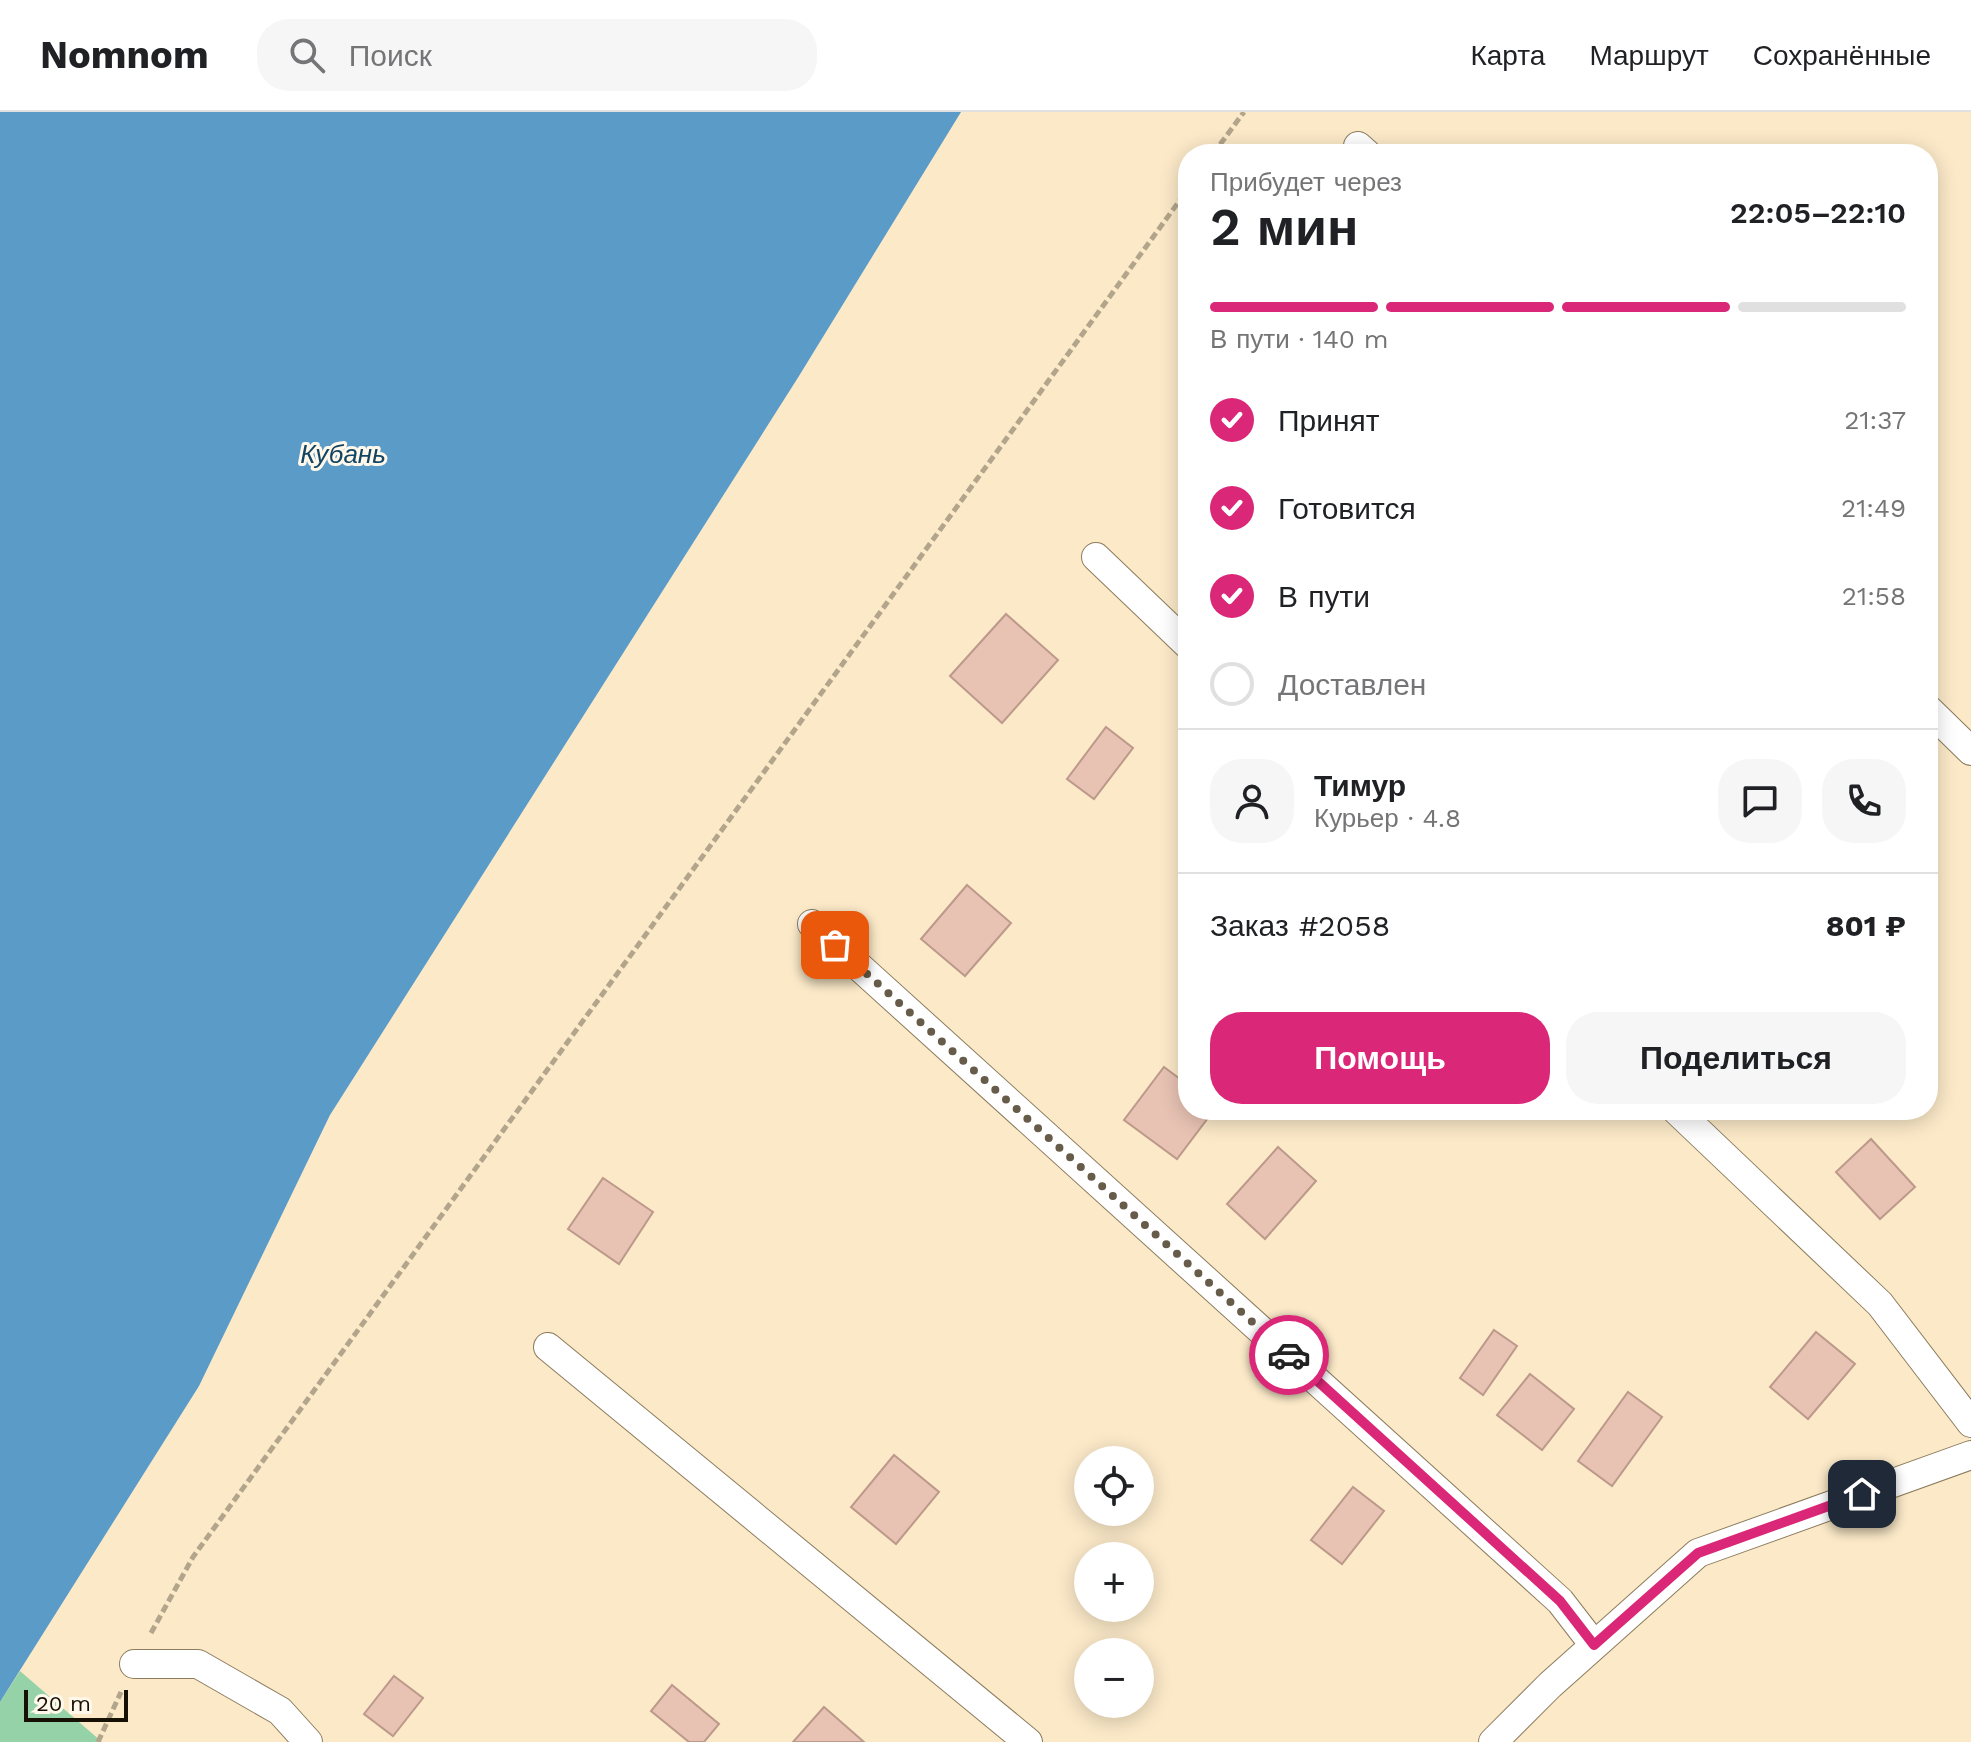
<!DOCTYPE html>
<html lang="ru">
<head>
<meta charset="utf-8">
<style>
  body { margin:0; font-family:"Work Sans",sans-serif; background:#f6f6f6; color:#202124; height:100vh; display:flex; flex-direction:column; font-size:30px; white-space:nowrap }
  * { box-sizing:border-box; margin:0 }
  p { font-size:26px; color:#757577 }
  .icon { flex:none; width:44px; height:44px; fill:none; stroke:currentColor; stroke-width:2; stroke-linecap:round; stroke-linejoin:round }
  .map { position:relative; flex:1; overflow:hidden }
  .sheet { position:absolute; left:1178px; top:32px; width:760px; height:976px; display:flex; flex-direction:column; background:#fff; border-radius:32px; box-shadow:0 4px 20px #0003 }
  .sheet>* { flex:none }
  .fabs { position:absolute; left:1074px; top:1334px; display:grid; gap:16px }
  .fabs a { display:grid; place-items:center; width:80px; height:80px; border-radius:50%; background:#fff; box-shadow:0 4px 20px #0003; font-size:40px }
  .scale { position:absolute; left:24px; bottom:20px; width:104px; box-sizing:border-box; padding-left:8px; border:4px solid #161005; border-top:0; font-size:22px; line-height:28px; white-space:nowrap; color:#161005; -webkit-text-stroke:6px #fff8eb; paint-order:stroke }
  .pin { position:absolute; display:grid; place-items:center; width:68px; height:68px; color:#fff; margin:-34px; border-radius:16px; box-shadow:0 4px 12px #0006 }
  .courier { position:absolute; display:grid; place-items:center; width:80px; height:80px; margin:-40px; border:6px solid #db2777; border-radius:50%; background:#fff; color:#222; box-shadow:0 2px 10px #0007 }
  .summary em { font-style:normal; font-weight:600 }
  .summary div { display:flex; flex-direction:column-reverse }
  .summary { display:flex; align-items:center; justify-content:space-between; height:136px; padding:0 32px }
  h1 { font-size:52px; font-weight:600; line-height:60px }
  .bar { display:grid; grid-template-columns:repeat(4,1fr); gap:12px 8px; align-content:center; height:96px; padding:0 32px }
  .bar i { height:10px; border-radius:6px; background:#e0e0e0 }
  .bar .on { background:#db2777 }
  .bar p { grid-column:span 4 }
  .line { display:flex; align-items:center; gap:20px; padding:0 32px; border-top:2px solid #e0e0e0 }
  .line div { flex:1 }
  .round { display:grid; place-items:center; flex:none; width:84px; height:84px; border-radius:32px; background:#f6f6f6 }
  ol { padding:0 32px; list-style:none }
  li { display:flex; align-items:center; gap:24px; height:88px }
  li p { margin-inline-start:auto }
  li .icon { padding:8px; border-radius:50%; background:#db2777; color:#fff; stroke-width:4 }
  li:last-child { color:#757577 }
  li i { width:44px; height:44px; border:4px solid #e0e0e0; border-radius:50% }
  .cta { display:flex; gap:16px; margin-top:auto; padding:16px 32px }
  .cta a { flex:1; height:92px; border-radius:32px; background:#db2777; color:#fff; font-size:32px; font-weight:600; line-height:92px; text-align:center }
  .cta a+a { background:#f6f6f6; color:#202124 }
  header { display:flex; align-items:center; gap:48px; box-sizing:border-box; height:112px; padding:0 40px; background:#fff; border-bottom:2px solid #e0e0e0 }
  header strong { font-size:38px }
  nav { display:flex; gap:44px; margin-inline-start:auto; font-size:28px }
  .search { width:560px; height:72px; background:#f6f6f6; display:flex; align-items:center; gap:20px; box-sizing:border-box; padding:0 28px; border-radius:32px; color:#757577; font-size:30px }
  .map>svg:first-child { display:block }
</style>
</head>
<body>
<header>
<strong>Nomnom</strong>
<div class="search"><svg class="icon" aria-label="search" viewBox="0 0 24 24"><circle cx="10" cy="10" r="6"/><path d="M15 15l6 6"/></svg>Поиск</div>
<nav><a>Карта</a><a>Маршрут</a><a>Сохранённые</a></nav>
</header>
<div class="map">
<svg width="1971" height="1630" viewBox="0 0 1971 1630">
  <rect width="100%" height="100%" fill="#fbe9c8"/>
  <path fill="#96d2a7" d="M20,1559L102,1630H0V1590Z"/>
  <path fill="#5b9bc8" d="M0,0H961L799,264L330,1003L199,1274L0,1590Z"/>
  <path fill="#e8c3b4" stroke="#bc998a" stroke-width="2" d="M1006,502L1058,548L1002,611L950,564Z
    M1106,615L1133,636L1094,687L1067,667Z
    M967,773L1011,811L965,864L921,827Z
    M1164,955L1188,973V998H1214L1177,1047L1124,1008Z
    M1871,1027L1915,1075L1880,1107L1836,1060Z
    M1278,1035L1316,1069L1265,1127L1227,1092Z
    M603,1066L653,1100L619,1152L568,1117Z
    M1494,1218L1517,1234L1483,1283L1460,1266Z
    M1816,1220L1855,1252L1808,1307L1770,1275Z
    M1530,1262L1574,1297L1542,1338L1497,1303Z
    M1628,1280L1662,1305L1612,1374L1578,1349Z
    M894,1343L939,1380L896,1432L851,1395Z
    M1353,1375L1384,1399L1342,1452L1311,1428Z
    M394,1564L423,1586L393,1624L364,1602Z
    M672,1573L719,1612L704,1630H689L651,1599Z
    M824,1595L864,1630H793Z"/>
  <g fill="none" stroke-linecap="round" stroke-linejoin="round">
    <defs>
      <path id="minor" d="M1358,34L1367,42
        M1096,445L1188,533
        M1928,597L1971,639
        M812,812L1560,1489L1594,1533
        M1676,998L1880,1192L1971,1311
        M548,1235L1028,1630
        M134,1552H198L280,1599L308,1630
        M1493,1630L1550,1573L1698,1441L1971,1343"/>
    </defs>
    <use href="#minor" stroke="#8c7c5e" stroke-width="30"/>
    <path stroke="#b3a58b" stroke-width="5" stroke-dasharray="8 4" stroke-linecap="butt" d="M1213,42L1244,0
      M151,1521L193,1445L1188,77
      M98,1630L121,1580"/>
    <use href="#minor" stroke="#fff" stroke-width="28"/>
  </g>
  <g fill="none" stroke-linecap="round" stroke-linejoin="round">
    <path stroke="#665c49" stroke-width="8" stroke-dasharray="0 14.4" d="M835,833L1289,1243"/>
    <path stroke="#db2777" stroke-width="10" d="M1289,1243L1560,1489L1594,1533L1698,1441L1862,1382"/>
  </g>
  <g text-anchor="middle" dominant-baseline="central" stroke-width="6" stroke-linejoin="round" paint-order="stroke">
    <g font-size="26" font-style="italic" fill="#124463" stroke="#fff8eb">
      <text x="343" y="342">Кубань</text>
    </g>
  </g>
</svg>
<div class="fabs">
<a><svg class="icon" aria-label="locate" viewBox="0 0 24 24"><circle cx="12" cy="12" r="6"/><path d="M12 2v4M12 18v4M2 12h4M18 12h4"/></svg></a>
<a>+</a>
<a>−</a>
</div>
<div class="scale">20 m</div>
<div class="pin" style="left:835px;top:833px;background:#ea580c"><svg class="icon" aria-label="bag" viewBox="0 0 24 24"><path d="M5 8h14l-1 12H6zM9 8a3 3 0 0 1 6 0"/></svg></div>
<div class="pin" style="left:1862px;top:1382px;background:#1f2937"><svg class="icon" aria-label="home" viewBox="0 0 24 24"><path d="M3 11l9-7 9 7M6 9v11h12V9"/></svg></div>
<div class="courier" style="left:1289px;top:1243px"><svg class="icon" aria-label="car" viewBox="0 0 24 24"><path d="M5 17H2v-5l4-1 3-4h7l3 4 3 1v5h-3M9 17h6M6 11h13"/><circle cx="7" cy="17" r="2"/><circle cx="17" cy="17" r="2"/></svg></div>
<section class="sheet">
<div class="summary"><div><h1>2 мин</h1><p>Прибудет через</p></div><em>22:05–22:10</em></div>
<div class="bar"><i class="on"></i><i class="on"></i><i class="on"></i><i></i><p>В пути · 140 m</p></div>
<ol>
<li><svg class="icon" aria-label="check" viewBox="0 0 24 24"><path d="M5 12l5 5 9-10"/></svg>Принят<p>21:37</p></li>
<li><svg class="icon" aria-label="check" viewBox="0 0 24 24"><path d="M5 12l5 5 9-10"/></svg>Готовится<p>21:49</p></li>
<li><svg class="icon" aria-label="check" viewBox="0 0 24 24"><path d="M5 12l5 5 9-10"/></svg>В пути<p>21:58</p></li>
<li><i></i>Доставлен</li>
</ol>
<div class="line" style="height:144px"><a class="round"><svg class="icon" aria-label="person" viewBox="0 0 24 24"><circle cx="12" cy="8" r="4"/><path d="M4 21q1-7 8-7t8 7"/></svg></a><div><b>Тимур</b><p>Курьер · 4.8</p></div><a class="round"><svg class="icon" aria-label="chat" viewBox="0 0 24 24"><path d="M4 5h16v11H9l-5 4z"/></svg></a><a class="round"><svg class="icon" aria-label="phone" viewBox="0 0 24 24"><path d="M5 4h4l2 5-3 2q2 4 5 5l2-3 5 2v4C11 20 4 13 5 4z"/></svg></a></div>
<div class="line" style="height:104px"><div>Заказ #2058</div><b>801 ₽</b></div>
<div class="cta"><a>Помощь</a><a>Поделиться</a></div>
</section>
</div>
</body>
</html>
